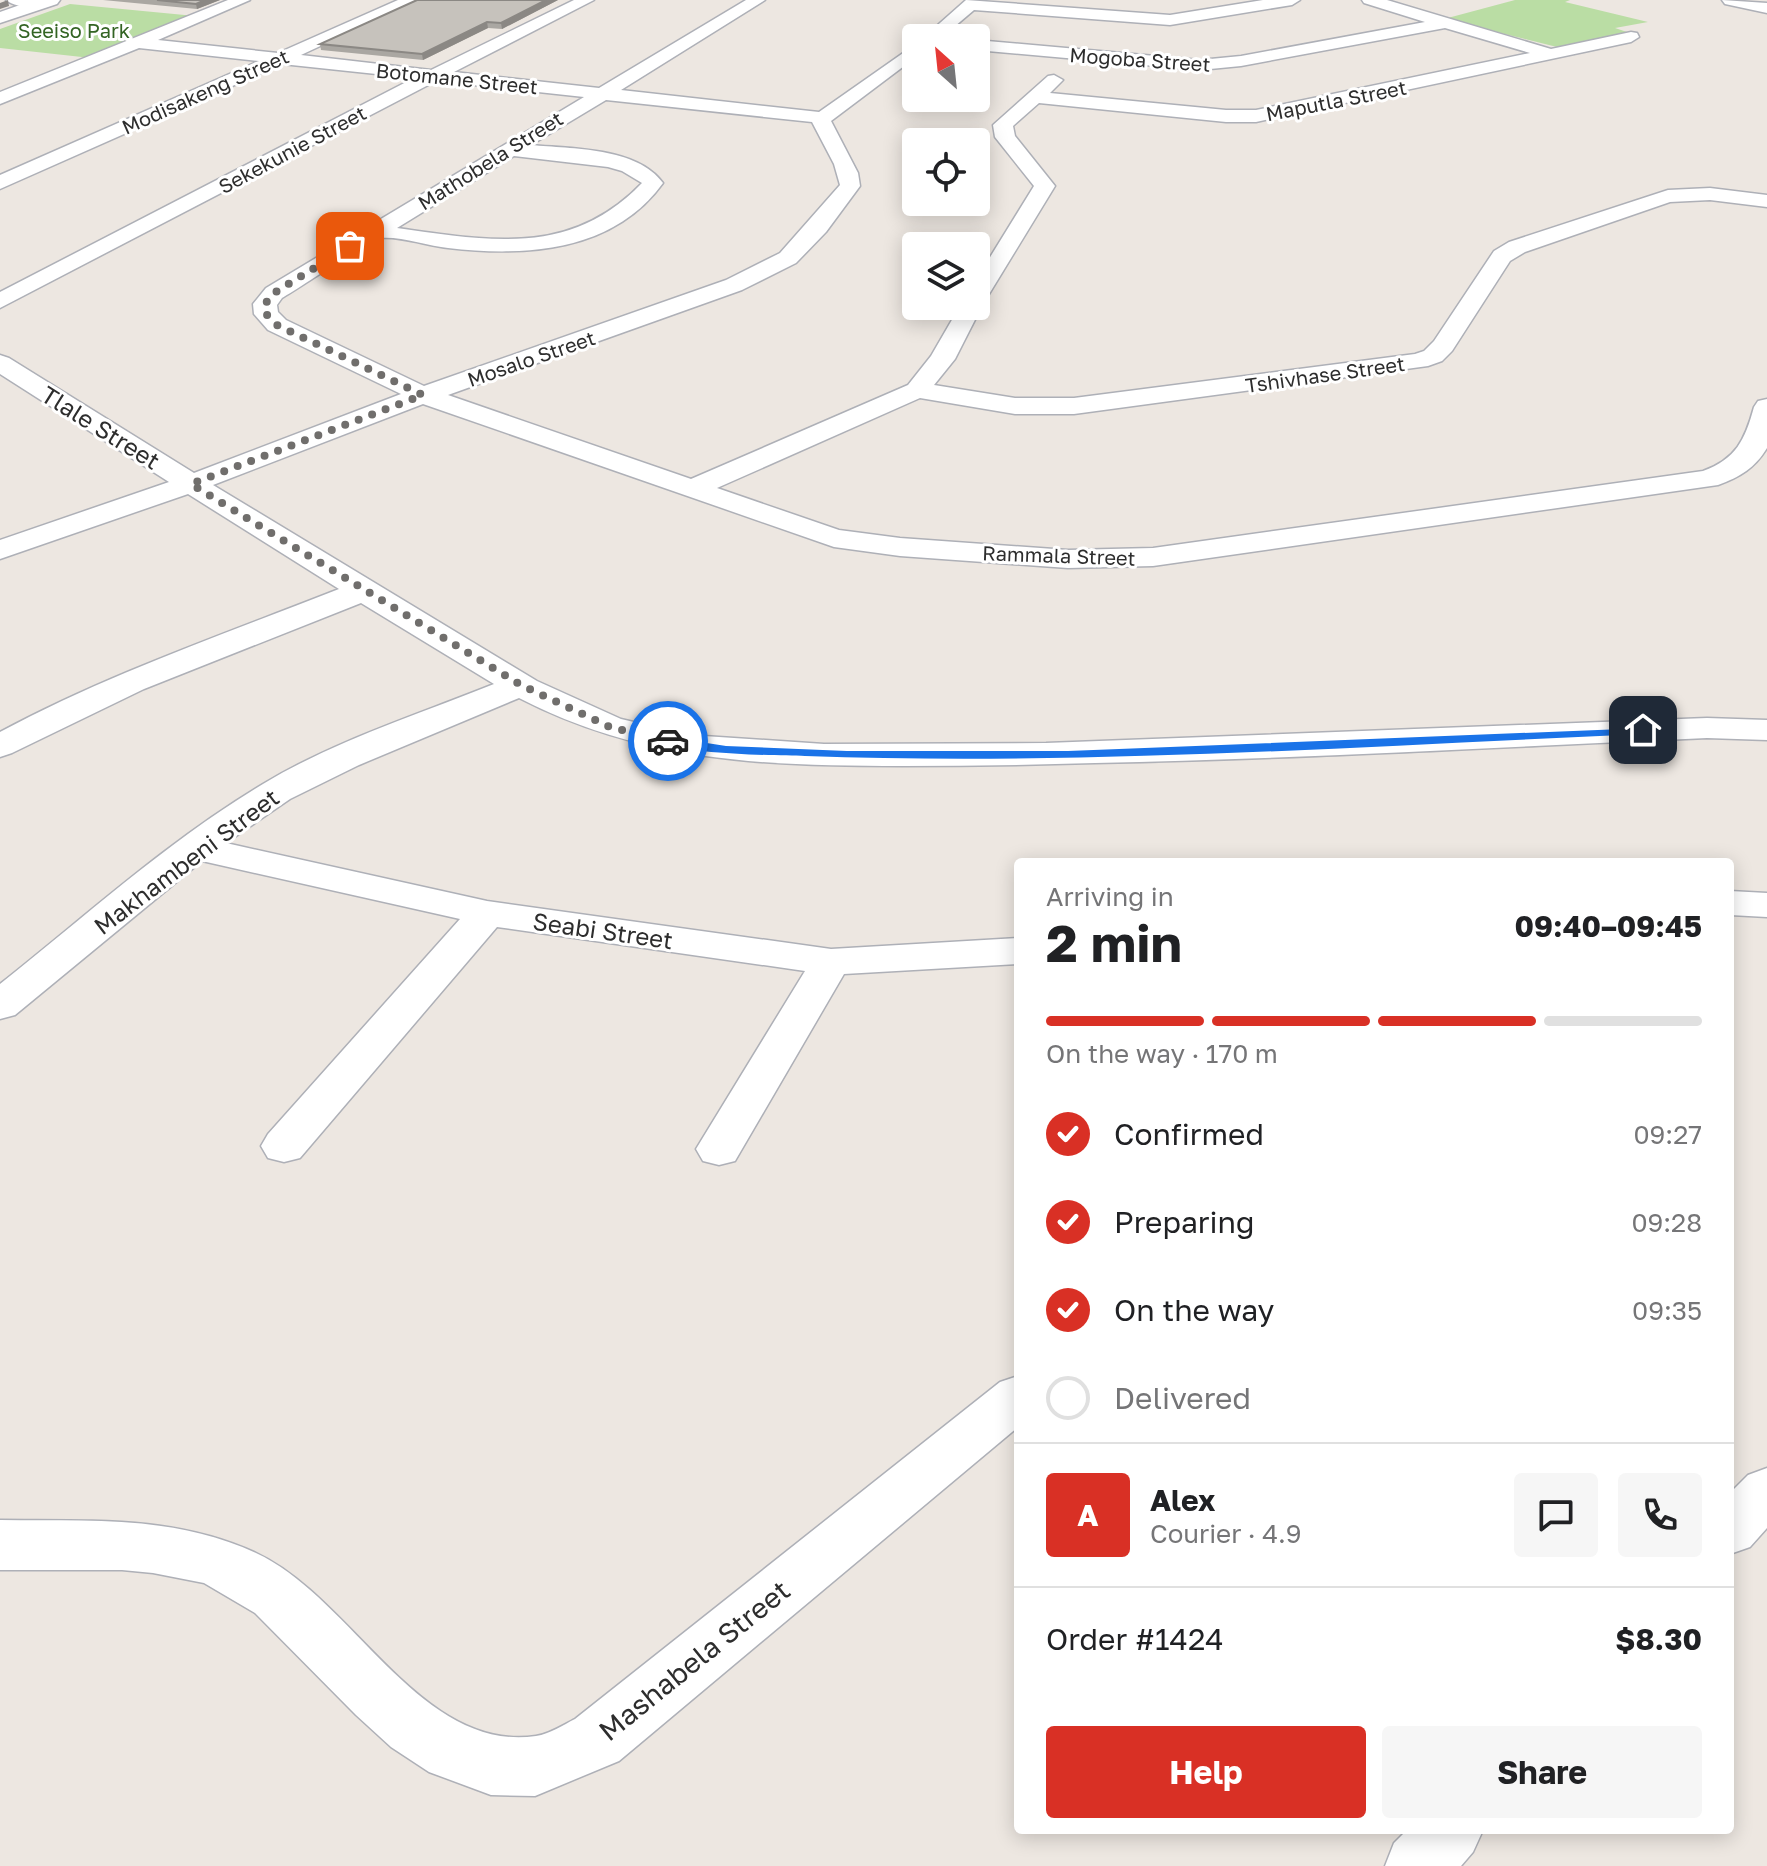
<!DOCTYPE html>
<html lang="en">
<head>
<meta charset="utf-8">
<style>
  body { margin:0; font-family:"Golos Text",sans-serif; background:#f6f6f6; color:#202124; height:100vh; display:flex; flex-direction:column; font-size:30px; white-space:nowrap }
  * { box-sizing:border-box; margin:0 }
  p { font-size:26px; color:#757577 }
  .icon { flex:none; width:44px; height:44px; fill:none; stroke:currentColor; stroke-width:2; stroke-linecap:round; stroke-linejoin:round }
  .map { position:relative; flex:1; overflow:hidden }
  .side { position:absolute; left:1014px; top:858px; width:720px; height:976px; display:flex; flex-direction:column; background:#fff; border-radius:8px; box-shadow:0 4px 20px #0003 }
  .side>* { flex:none }
  .needle { width:52px; rotate:333deg }
  .tools { position:absolute; left:902px; top:24px; display:grid; gap:16px }
  .tools a { display:grid; place-items:center; width:88px; height:88px; border-radius:8px; background:#fff; box-shadow:0 4px 20px #0003; font-size:40px }
  .pin { position:absolute; display:grid; place-items:center; width:68px; height:68px; color:#fff; margin:-34px; border-radius:16px; box-shadow:0 4px 12px #0006 }
  .courier { position:absolute; display:grid; place-items:center; width:80px; height:80px; margin:-40px; border:6px solid #1a73e8; border-radius:50%; background:#fff; color:#222; box-shadow:0 2px 10px #0007 }
  .overview em { font-style:normal; font-weight:700 }
  .overview div { display:flex; flex-direction:column-reverse }
  .overview { display:flex; align-items:center; justify-content:space-between; height:136px; padding:0 32px }
  h1 { font-size:52px; font-weight:700; line-height:60px }
  .bar { display:grid; grid-template-columns:repeat(4,1fr); gap:12px 8px; align-content:center; height:96px; padding:0 32px }
  .bar i { height:10px; border-radius:6px; background:#e0e0e0 }
  .bar .selected { background:#d93025 }
  .bar p { grid-column:span 4 }
  .line { display:flex; align-items:center; gap:20px; padding:0 32px; border-top:2px solid #e0e0e0 }
  .line div { flex:1 }
  .round { display:grid; place-items:center; flex:none; width:84px; height:84px; border-radius:8px; background:#f6f6f6 }
  ol { padding:0 32px; list-style:none }
  li { display:flex; align-items:center; gap:24px; height:88px }
  li p { margin-inline-start:auto }
  li .icon { padding:8px; border-radius:50%; background:#d93025; color:#fff; stroke-width:4 }
  li:last-child { color:#757577 }
  li i { width:44px; height:44px; border:4px solid #e0e0e0; border-radius:50% }
  .primary-button { display:flex; gap:16px; margin-top:auto; padding:16px 32px }
  .primary-button a { flex:1; height:92px; border-radius:8px; background:#d93025; color:#fff; font-size:32px; font-weight:700; line-height:92px; text-align:center }
  .primary-button a+a { background:#f6f6f6; color:#202124 }
  .map>svg:first-child { display:block }
</style>
</head>
<body>
<div class="map">
<svg width="1767" height="1866" viewBox="0 0 1767 1866">
  <rect width="100%" height="100%" fill="#ede7e1"/>
  <path fill="#badda4" d="M1515,0H1570L1565,2L1648,22L1615,28L1633,34L1557,47L1444,19Z
    M70,4L195,16L91,58L0,48V29Z"/>
  <g fill="none" stroke-linecap="round" stroke-linejoin="round">
    <defs>
      <path id="street" d="M6,0H49L51,3C41,11 16,8 6,0Z
        M228,0H250L158,40L278,53L398,0H419L301,55L431,70L574,0H594L454,72L599,88L746,0H765L621,90L819,112L916,44V57L831,121L858,173L860,186L826,232L796,263L742,290L448,395L691,479L908,385L931,356L960,306H976V280L1034,186L995,137L993,125L1048,76L1054,75L1063,80L1050,93L1226,110H1256L1530,53L1445,28L1241,66L1200,70L976,50V40L1200,60L1241,56L1425,22L1364,3L1362,0H1387L1551,49L1631,32L1637,33L1639,37L1631,42L1256,122H1226L1039,103L1013,126L1015,136L1055,186L983,304L955,359L934,385L1015,398H1074L1415,354L1424,351L1434,341L1494,251L1509,242L1668,190L1710,188L1767,195V207L1710,200L1670,202L1525,252L1510,261L1452,351L1442,361L1428,366L1074,414H1015L920,398L717,488L839,530L900,538L1068,550L1153,548L1703,471C1736,459 1745,440 1754,407L1758,401L1767,399V448C1755,468 1740,477 1718,485L1153,566L1068,568L900,556L834,547L423,404L213,485L537,681L621,719L689,735L824,744L1046,743L1707,718L1767,720V740L1707,738C1503,747 1299,759 1095,763C1031,765 966,766 902,766C765,766 643,762 519,698L359,765L290,799L226,843L487,901L831,949L1018,938V964L844,974L735,1161L719,1165L703,1161L696,1149L805,971L497,927L300,1158L284,1162L268,1158L261,1146L268,1134L460,919L202,861L15,1015L0,1019V984C86,916 169,840 263,784C334,741 417,715 494,684L361,603L144,689L12,753L0,757V732C108,674 225,634 339,589L188,494L0,559V540L169,482L0,374V355L9,358L194,473L401,394L268,330L254,314L253,304L266,288L584,97L436,81L0,308V292L414,78L282,64L0,189V175L259,61L139,48L0,104V92ZM606,100L812,122L834,164L840,185L780,253L726,280L424,386L286,320L278,312L277,305L282,298C298,289 370,240 381,238C399,236 429,246 448,248C526,257 613,252 663,183C637,147 572,149 531,145ZM514,156L608,167L622,171L642,183C571,257 490,241 397,228Z
        M966,0L1170,15L1263,0H1300L1292,5L1170,25L974,10L941,38H923Z
        M1730,891L1767,893V917L1730,915Z
        M1018,1376V1427L619,1761L535,1796L491,1795L429,1772L391,1747L356,1715L255,1613L204,1583L153,1573L122,1570H0V1520C88,1521 174,1515 256,1553C352,1597 420,1753 536,1736C550,1734 563,1725 575,1719L1000,1382Z
        M1767,1468V1528L1750,1547L1730,1554V1493L1748,1475Z
        M1407,1830H1483L1473,1852L1461,1866H1385L1394,1843Z"/>
      <path id="secondary" d="M34,0H60L57,4L0,23V12Z
        M1722,0L1767,3V13L1725,4Z"/>
    </defs>
    <use href="#street" stroke="#aeb0b7" stroke-width="3"/>
    <use href="#secondary" stroke="#aeb0b7" stroke-width="3"/>
    <use href="#street" fill="#fff" fill-rule="evenodd"/>
    <use href="#secondary" fill="#fff" fill-rule="evenodd"/>
  </g>
  <path fill="#aaa7a2" d="M103,0H220L197,9Z
    M417,0H558L502,29L488,28L423,60L321,50L320,44Z"/>
  <path fill="#8b8884" d="M8,0L9,6L0,9V3Z
    M205,0H220L197,9L196,4Z
    M546,0H558L502,29L501,23Z
    M487,22L488,28L423,60L422,54Z"/>
  <path fill="#c6c2bc" stroke="#8b8884" stroke-width="2" d="M157,0H205L196,4Z
    M417,0H546L501,23L487,22L422,54L320,44Z"/>
  <path fill="#1a73e8" d="M1647,728L1649,730L1643,734C1364,746 1084,766 805,756C775,755 683,755 662,741L668,737L726,746L847,751H1068Z"/>
  <g fill="none" stroke-linecap="round" stroke-linejoin="round">
    <path stroke="#706e6c" stroke-width="8" stroke-dasharray="0 14.4" d="M350,246L274,293L265,304L266,314L277,325L423,395L191,484L521,685L610,727L668,741"/>
  </g>
  <g text-anchor="middle" dominant-baseline="central" stroke-width="6" stroke-linejoin="round" paint-order="stroke">
    <g font-size="20" fill="#336423" stroke="#fff">
      <text x="74" y="30">Seeiso Park</text>
    </g>
    <g font-size="20" fill="#2d2d2d" stroke="#fff">
      <text transform="translate(1140 59) rotate(4)">Mogoba Street</text>
      <text transform="translate(457 78) rotate(6)">Botomane Street</text>
      <text transform="translate(205 91) rotate(-24)">Modisakeng Street</text>
      <text transform="translate(1336 100) rotate(-11)">Maputla Street</text>
      <text transform="translate(292 149) rotate(-28)">Sekekunie Street</text>
      <text transform="translate(490 160) rotate(-32)">Mathobela Street</text>
      <text transform="translate(531 358) rotate(-19)">Mosalo Street</text>
      <text transform="translate(1325 374) rotate(-8)">Tshivhase Street</text>
      <text transform="translate(1059 555) rotate(2)">Rammala Street</text>
    </g>
    <g font-size="24" fill="#2d2d2d" stroke="#fff">
      <text transform="translate(101 427) rotate(32)">Tlale Street</text>
      <text transform="translate(186 861) rotate(-37)">Makhambeni Street</text>
      <text transform="translate(603 930) rotate(8)">Seabi Street</text>
    </g>
    <g font-size="28" fill="#2d2d2d" stroke="#fff">
      <text transform="translate(694 1660) rotate(-39)">Mashabela Street</text>
    </g>
  </g>
</svg>
<div class="tools">
<a><svg class="needle" viewBox="-14 -14 28 28"><path d="M0-13l5 13h-10z" fill="#e53935"/><path d="M0 13l5-13h-10z" fill="#757577"/></svg></a>
<a><svg class="icon" aria-label="locate" viewBox="0 0 24 24"><circle cx="12" cy="12" r="6"/><path d="M12 2v4M12 18v4M2 12h4M18 12h4"/></svg></a>
<a><svg class="icon" aria-label="layers" viewBox="0 0 24 24"><path d="M12 4l9 5-9 5-9-5zM3 14l9 5 9-5"/></svg></a>
</div>
<div class="pin" style="left:350px;top:246px;background:#ea580c"><svg class="icon" aria-label="bag" viewBox="0 0 24 24"><path d="M5 8h14l-1 12H6zM9 8a3 3 0 0 1 6 0"/></svg></div>
<div class="pin" style="left:1643px;top:730px;background:#1f2937"><svg class="icon" aria-label="home" viewBox="0 0 24 24"><path d="M3 11l9-7 9 7M6 9v11h12V9"/></svg></div>
<div class="courier" style="left:668px;top:741px"><svg class="icon" aria-label="car" viewBox="0 0 24 24"><path d="M5 17H2v-5l4-1 3-4h7l3 4 3 1v5h-3M9 17h6M6 11h13"/><circle cx="7" cy="17" r="2"/><circle cx="17" cy="17" r="2"/></svg></div>
<section class="side">
<div class="overview"><div><h1>2 min</h1><p>Arriving in</p></div><em>09:40–09:45</em></div>
<div class="bar"><i class="selected"></i><i class="selected"></i><i class="selected"></i><i></i><p>On the way · 170 m</p></div>
<ol>
<li><svg class="icon" aria-label="check" viewBox="0 0 24 24"><path d="M5 12l5 5 9-10"/></svg>Confirmed<p>09:27</p></li>
<li><svg class="icon" aria-label="check" viewBox="0 0 24 24"><path d="M5 12l5 5 9-10"/></svg>Preparing<p>09:28</p></li>
<li><svg class="icon" aria-label="check" viewBox="0 0 24 24"><path d="M5 12l5 5 9-10"/></svg>On the way<p>09:35</p></li>
<li><i></i>Delivered</li>
</ol>
<div class="line" style="height:144px"><b class="round" style="background:#d93025;color:#fff">A</b><div><b>Alex</b><p>Courier · 4.9</p></div><a class="round"><svg class="icon" aria-label="chat" viewBox="0 0 24 24"><path d="M4 5h16v11H9l-5 4z"/></svg></a><a class="round"><svg class="icon" aria-label="phone" viewBox="0 0 24 24"><path d="M5 4h4l2 5-3 2q2 4 5 5l2-3 5 2v4C11 20 4 13 5 4z"/></svg></a></div>
<div class="line" style="height:104px"><div>Order #1424</div><b>$8.30</b></div>
<div class="primary-button"><a>Help</a><a>Share</a></div>
</section>
</div>
</body>
</html>
